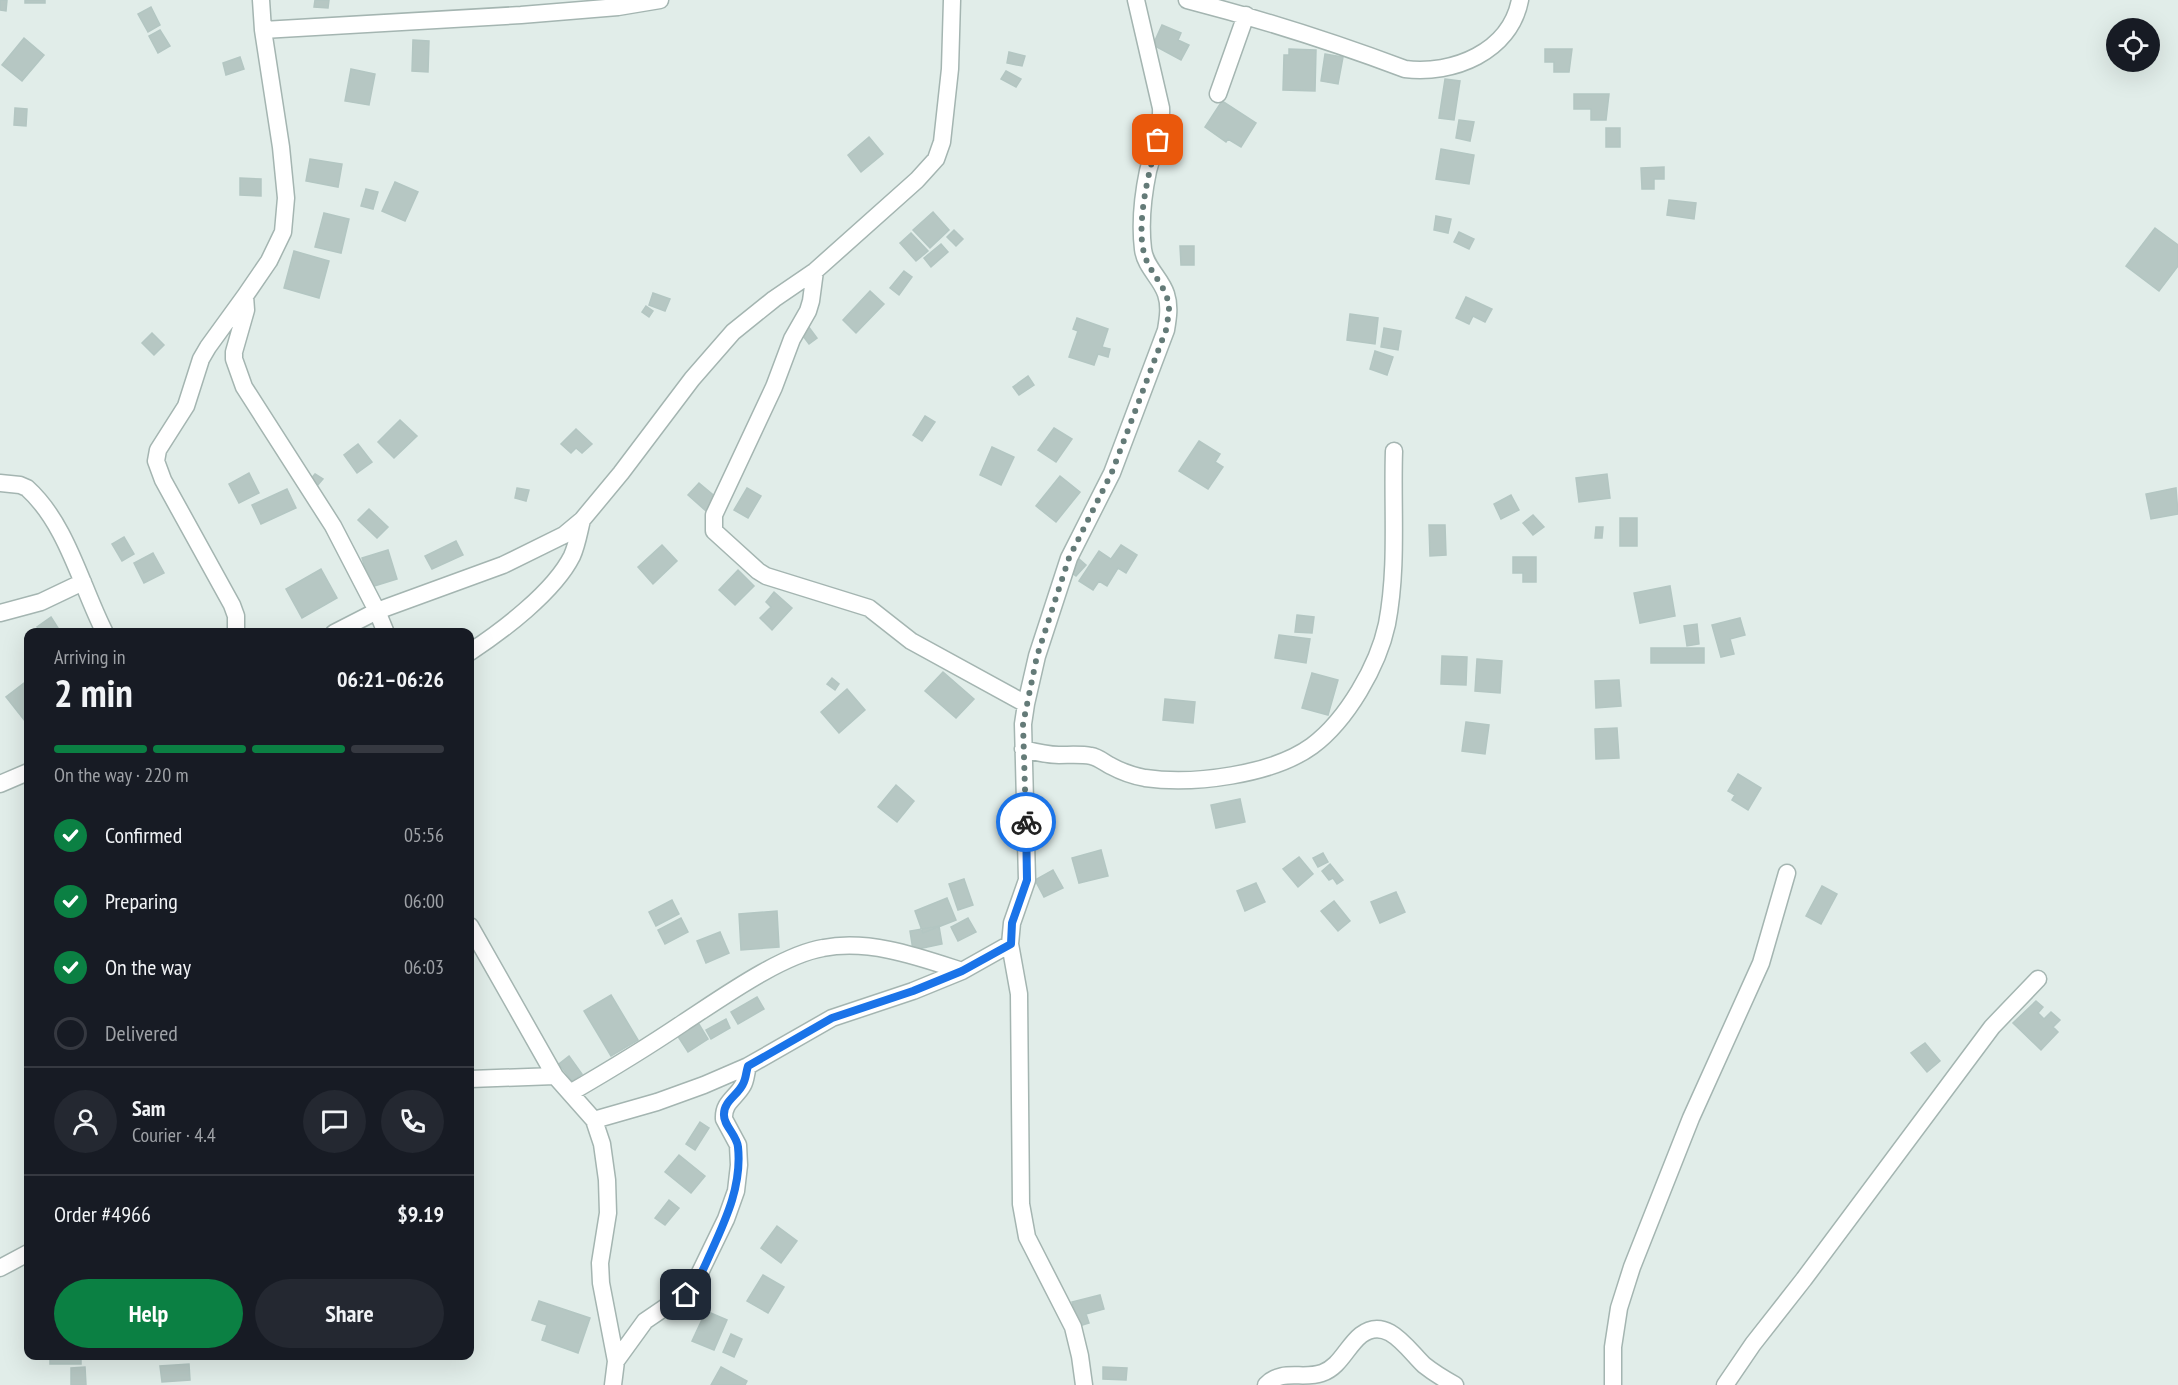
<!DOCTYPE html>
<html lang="en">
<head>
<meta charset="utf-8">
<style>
  body { margin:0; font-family:"PT Sans Narrow",sans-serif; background:#242831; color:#f1f3f6; height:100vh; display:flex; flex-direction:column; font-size:22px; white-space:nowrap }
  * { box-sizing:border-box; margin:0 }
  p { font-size:20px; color:#9ea1a6 }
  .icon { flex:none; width:33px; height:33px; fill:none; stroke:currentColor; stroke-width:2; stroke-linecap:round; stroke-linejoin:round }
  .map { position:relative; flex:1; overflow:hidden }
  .side { position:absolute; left:24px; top:628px; width:450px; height:732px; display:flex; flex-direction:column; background:#171b24; border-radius:12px; box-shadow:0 6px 24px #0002 }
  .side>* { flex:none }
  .buttons { position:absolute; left:2106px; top:18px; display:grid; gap:12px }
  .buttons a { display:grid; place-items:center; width:54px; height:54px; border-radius:50%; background:#171b24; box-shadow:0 6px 24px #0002; font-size:30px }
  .pin { position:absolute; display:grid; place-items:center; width:51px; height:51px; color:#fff; margin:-26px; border-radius:12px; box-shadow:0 3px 9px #0006 }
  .courier { position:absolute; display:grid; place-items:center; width:60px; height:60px; margin:-30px; border:4px solid #1a73e8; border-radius:50%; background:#fff; color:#222; box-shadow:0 2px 8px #0007 }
  .headline em { font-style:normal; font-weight:600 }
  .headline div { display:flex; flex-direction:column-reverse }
  .headline { display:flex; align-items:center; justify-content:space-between; height:102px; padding:0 30px }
  h1 { font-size:39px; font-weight:600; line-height:45px }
  .bar { display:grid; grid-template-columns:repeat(4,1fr); gap:9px 6px; align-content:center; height:72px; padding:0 30px }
  .bar i { height:8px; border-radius:4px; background:#363941 }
  .bar .on { background:#0b8043 }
  .bar p { grid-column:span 4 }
  .line { display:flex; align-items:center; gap:15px; padding:0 30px; border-top:2px solid #363941 }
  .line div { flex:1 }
  .round { display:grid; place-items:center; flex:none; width:63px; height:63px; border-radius:32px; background:#242831 }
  ol { padding:0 30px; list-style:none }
  li { display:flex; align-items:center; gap:18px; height:66px }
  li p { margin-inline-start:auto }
  li .icon { padding:6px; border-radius:50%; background:#0b8043; color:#fff; stroke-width:4 }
  li:last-child { color:#9ea1a6 }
  li i { width:33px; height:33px; border:3px solid #363941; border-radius:50% }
  .primary-button { display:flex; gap:12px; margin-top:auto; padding:12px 30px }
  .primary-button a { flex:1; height:69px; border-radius:36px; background:#0b8043; color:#fff; font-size:24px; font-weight:600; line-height:69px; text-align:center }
  .primary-button a+a { background:#242831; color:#f1f3f6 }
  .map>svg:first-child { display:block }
</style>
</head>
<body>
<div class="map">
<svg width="2178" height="1385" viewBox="0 0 2178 1385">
  <rect width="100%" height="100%" fill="#e1ede9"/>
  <path fill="#b6c7c3" stroke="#b3c6c2" stroke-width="1.5" d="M0,0H7L6,11L0,10Z
    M25,0H45V3H25Z
    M315,0H329L328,8L314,7Z
    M151,7L160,25L148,32L138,14Z
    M1162,25L1181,33L1178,40L1189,45L1181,60L1153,45Z
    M160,30L170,46L158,53L149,36Z
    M24,38L44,55L22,81L2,65Z
    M413,40L429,41L428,72L412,71Z
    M1289,49L1316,50L1315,91L1283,90L1284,55H1289Z
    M1545,49H1572L1569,72H1554V62H1545Z
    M1009,52L1025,56L1022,66L1007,63Z
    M1325,54L1343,57L1338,84L1321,81Z
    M240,57L244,69L226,75L223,63Z
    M351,69L375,74L369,105L345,101Z
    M1006,71L1021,79L1016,87L1001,79Z
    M1445,79L1460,81L1454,120L1439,118Z
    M1574,94H1609L1606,120H1591V109H1574Z
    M1222,101L1256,123L1241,147L1228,139L1226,142L1205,127Z
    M15,108L27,109L26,126L14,125Z
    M1459,120L1474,122L1470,141L1456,138Z
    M1606,128H1620V147H1606Z
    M869,137L883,154L861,172L848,155Z
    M1441,149L1474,155L1469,184L1436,179Z
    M310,159L342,164L338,187L306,181Z
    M1664,167V179H1654V189H1642L1641,168Z
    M240,178L261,179V196L240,195Z
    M395,182L418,192L405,221L382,211Z
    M366,189L378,192L373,209L361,206Z
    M1669,200L1696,203L1694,219L1667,215Z
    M933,212L949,230L930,248L913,230Z
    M324,213L349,219L341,253L315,247Z
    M1436,216L1451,219L1448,233L1434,230Z
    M2155,228L2178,245V266L2159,291L2126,266Z
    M954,230L963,239L956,246L947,237Z
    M1459,232L1474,239L1469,249L1454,242Z
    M911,233L928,251L916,261L900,243Z
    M941,244L948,252L931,267L924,258Z
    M1180,246H1194V265H1181Z
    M294,251L329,261L319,298L284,288Z
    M904,271L912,277L899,295L890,288Z
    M870,291L884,304L856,333L843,320Z
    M653,293L670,299L665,311L649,305Z
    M1466,297L1492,309L1485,322L1473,316L1469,324L1456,318Z
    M646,306L653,311L649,317L642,312Z
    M1350,314L1378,318L1375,344L1347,340Z
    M1077,318L1108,329L1102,347L1110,349L1108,357L1098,354L1094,365L1069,357L1078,331L1073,329Z
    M808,326L817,338L809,344L800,332Z
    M1384,328L1401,331L1398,350L1381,347Z
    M152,333L164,345L154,355L142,343Z
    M1375,351L1393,357L1387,375L1370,369Z
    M1028,376L1034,385L1019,395L1013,387Z
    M925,416L935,422L922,441L913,435Z
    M400,420L417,436L394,458L378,442Z
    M1054,428L1072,439L1056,462L1038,450Z
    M576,429L592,444L582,453L576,448L571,453L561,444Z
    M1199,441L1220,454L1215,462L1223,467L1208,489L1179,471Z
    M358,444L372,462L357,473L344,455Z
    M992,447L1014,457L1001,485L980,475Z
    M249,473L259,493L239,503L229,484Z
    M315,474L323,479L317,486L310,480Z
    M1607,474L1610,498L1579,502L1576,478Z
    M1060,476L1080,492L1056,522L1036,506Z
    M699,483L717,498L706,511L688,495Z
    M517,488L529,490L526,501L515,498Z
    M747,488L761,496L748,518L734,510Z
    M2176,488L2178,514L2151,519L2146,494Z
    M287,489L296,508L261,524L252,505Z
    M1511,495L1519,510L1501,519L1494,504Z
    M369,509L388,527L377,538L358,520Z
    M1533,515L1544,527L1533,535L1523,523Z
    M1620,518H1637V546H1620Z
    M1429,525H1445L1446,555L1430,556Z
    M1596,527H1603L1602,538H1595Z
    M124,537L134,554L122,561L112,544Z
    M456,541L463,555L432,569L425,556Z
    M662,545L677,561L653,584L638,567Z
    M1121,545L1137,555L1126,573L1118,568L1107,586L1099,581L1093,590L1079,581L1099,551L1111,559Z
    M388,550L397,579L371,587L362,558Z
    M153,553L164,573L144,583L134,563Z
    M1513,557H1536V582H1523V573H1513Z
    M1078,558L1086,565L1076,576L1068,570Z
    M321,569L337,598L302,618L286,589Z
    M738,570L754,586L735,605L719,590Z
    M1670,586L1675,616L1640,623L1634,593Z
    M774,592L792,608L772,630L760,618L771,607L766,602Z
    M1297,615L1314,617L1312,633L1295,632Z
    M51,617L58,628L50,633H41L37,627Z
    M1740,618L1745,635L1730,639L1734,654L1721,657L1712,625Z
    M1697,624L1699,644L1687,646L1684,626Z
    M1279,635L1310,639L1306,663L1275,658Z
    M1651,648H1704V663H1651Z
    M1442,656L1467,657L1466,685L1441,684Z
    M1477,659L1502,661L1500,693L1475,691Z
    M943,672L974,699L956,718L925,691Z
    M1312,673L1338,680L1328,715L1302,708Z
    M832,678L839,684L835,690L827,684Z
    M28,680V698L26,700L28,704V719L25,721L6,697Z
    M1619,680L1621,706L1596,708L1595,681Z
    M847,689L865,710L839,733L821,712Z
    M1165,699L1195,702L1193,723L1163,720Z
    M1466,722L1489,725L1485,754L1462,751Z
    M1617,728L1619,758L1596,759L1595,729Z
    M1738,774L1761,788L1748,810L1732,800L1735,795L1728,791Z
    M896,785L914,801L897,822L878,807Z
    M1240,799L1245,822L1216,828L1211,805Z
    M1101,850L1108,876L1079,883L1072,858Z
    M1323,853L1328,862L1318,867L1313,858Z
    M1299,857L1313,874L1298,887L1283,869Z
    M1330,864L1343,880L1337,884L1333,878L1329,880L1322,871Z
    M1053,870L1063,888L1044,897L1035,880Z
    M964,879L973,905L958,910L949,884Z
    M1256,883L1265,902L1245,911L1237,891Z
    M1822,886L1837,894L1821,924L1806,916Z
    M1396,892L1405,912L1380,923L1371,902Z
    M947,898L956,920L923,933L915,911Z
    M672,900L679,914L656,926L649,912Z
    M1334,901L1350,921L1338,931L1321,911Z
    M777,911L779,947L741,950L739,914Z
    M681,918L688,932L665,944L658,930Z
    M968,918L976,932L958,941L951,927Z
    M939,926L942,944L913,950L910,931Z
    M720,932L729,953L706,963L697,941Z
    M611,995L638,1040L611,1056L584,1011Z
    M757,997L764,1009L738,1024L731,1012Z
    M2036,1001L2043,1007L2038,1013L2044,1019L2051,1012L2060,1020L2053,1027L2058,1032L2041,1050L2013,1023Z
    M726,1019L730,1028L711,1039L706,1030Z
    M697,1021L708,1039L688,1052L677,1035Z
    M1925,1043L1940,1061L1927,1072L1911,1053Z
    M569,1056L582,1074L572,1081L559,1064Z
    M700,1122L709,1128L695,1150L686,1144Z
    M679,1155L705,1176L691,1193L665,1172Z
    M669,1200L679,1208L665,1225L655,1218Z
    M777,1226L797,1241L781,1263L761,1248Z
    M763,1275L784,1287L768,1313L747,1301Z
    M1100,1295L1104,1309L1086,1314L1089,1323L1079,1326L1072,1302Z
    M539,1301L590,1318L578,1353L542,1340L547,1325L532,1320Z
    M706,1311L727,1320L714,1350L692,1341Z
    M731,1334L742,1339L734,1357L723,1352Z
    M50,1356H81V1364H50Z
    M189,1364L190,1380L162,1382L160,1366Z
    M85,1367L86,1385H71V1368Z
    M721,1367L747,1381L745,1385H711Z
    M1103,1367L1127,1368L1126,1380L1103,1379Z"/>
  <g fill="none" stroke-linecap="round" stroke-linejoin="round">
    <defs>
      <path id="minor" d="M261,0L263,30L281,147L286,198L283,232L269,261L245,296L246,310L234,352V359L244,387L333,526L377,611L386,633
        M1187,0C1261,19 1333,42 1405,69C1453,75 1510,52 1520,0
        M263,30L521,15L618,7L660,0
        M1218,94L1246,15
        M815,271L811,301L808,311L792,339L774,387L714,515V531L758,571L766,576L869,608L911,641L1026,704
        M0,483L20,485L27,488C67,524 81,586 105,633
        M0,613L41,602L83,582
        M236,633V616L232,605L163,480L156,461L158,450L186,406L201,359L208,347L245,296
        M334,633L377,611L503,565L564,535L582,520L621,473L692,379L733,332L774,299L815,271L917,180L936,159L942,142L950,69L952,0
        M470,652C502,631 554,592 572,556C577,545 579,532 582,520
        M1023,749C1035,752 1047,755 1059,755C1070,755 1081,754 1091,756C1098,757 1105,763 1111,766C1122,772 1134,776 1145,778C1193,785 1272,775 1312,746C1347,720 1378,666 1387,624C1398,566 1392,509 1394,451
        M0,784L28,772
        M470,926L555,1076L594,1120L602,1144L607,1180L608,1213L600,1263L601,1283L616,1361L613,1385
        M470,1079L555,1076
        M570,1093C608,1071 646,1048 683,1023C720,999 781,955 823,948C870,939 919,957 962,971
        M594,1120L657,1102L704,1085L748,1066L832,1018L913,991L962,971L1010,944
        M0,1268L28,1253
        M616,1361L645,1321L692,1289L726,1219L736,1191L739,1165L738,1145L724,1119C723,1102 736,1098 743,1085C746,1080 746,1072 748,1066
        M1084,1385L1080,1356L1073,1327L1027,1237L1021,1204L1019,994L1010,944L1012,923L1027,880L1023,724L1026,704L1037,656L1069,558L1112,473L1166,330C1168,318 1170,306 1166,294C1161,278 1145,267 1143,249C1140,224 1143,195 1148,171C1154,149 1162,131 1161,108L1136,0
        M1266,1385C1282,1368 1303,1380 1322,1373C1340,1367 1347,1346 1361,1335C1387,1315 1408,1350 1424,1365C1434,1373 1444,1379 1455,1385
        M1613,1385V1347L1619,1308L1632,1267L1691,1118L1761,963L1787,873
        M1725,1385L1753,1344L1804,1279L1992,1027L2038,979"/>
    </defs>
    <use href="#minor" stroke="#a4b5b1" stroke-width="19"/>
    <use href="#minor" stroke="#fff" stroke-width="16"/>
  </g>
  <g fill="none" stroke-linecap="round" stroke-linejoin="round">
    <path stroke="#647b78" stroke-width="6" stroke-dasharray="0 10.8" d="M1026,822L1023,724L1037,656L1069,558L1112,472L1166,330C1167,323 1169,315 1169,307C1167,286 1149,273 1144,253C1136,224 1149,169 1158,140"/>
    <path stroke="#1a73e8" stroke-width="8" d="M686,1295C698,1283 704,1268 711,1252C726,1219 742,1185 738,1147C737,1135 723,1125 724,1114C724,1101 738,1095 743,1084C746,1079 746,1072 748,1066L832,1018L913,991L962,971L1011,944L1012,923L1027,880L1026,822"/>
  </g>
</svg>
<div class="buttons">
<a><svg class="icon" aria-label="locate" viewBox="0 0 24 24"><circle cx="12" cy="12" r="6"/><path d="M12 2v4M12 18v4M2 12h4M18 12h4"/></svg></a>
</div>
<div class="pin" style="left:1158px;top:140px;background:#ea580c"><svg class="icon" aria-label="bag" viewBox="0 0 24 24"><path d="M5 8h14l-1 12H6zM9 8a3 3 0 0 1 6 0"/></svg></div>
<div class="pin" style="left:686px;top:1295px;background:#1f2937"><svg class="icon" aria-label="home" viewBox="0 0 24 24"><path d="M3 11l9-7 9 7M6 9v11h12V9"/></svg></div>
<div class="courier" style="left:1026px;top:822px"><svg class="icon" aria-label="bike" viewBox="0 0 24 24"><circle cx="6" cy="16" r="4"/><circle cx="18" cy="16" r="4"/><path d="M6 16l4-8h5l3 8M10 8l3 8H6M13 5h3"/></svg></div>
<section class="side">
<div class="headline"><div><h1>2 min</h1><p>Arriving in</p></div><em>06:21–06:26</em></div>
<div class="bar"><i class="on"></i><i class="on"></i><i class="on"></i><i></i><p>On the way · 220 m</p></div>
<ol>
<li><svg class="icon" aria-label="check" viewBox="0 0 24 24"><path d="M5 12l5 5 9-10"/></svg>Confirmed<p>05:56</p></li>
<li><svg class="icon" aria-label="check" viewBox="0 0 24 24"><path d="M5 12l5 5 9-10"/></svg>Preparing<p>06:00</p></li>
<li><svg class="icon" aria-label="check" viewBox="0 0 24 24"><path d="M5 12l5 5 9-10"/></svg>On the way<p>06:03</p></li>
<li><i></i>Delivered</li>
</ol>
<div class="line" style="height:108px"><a class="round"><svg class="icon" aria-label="person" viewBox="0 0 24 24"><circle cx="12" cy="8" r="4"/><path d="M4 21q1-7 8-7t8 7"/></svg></a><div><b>Sam</b><p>Courier · 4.4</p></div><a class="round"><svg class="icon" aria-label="chat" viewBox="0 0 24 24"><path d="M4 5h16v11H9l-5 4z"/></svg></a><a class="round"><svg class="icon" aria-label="phone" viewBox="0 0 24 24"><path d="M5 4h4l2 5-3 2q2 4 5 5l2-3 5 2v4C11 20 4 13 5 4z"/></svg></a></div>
<div class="line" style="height:78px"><div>Order #4966</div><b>$9.19</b></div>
<div class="primary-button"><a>Help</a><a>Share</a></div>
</section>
</div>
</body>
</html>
